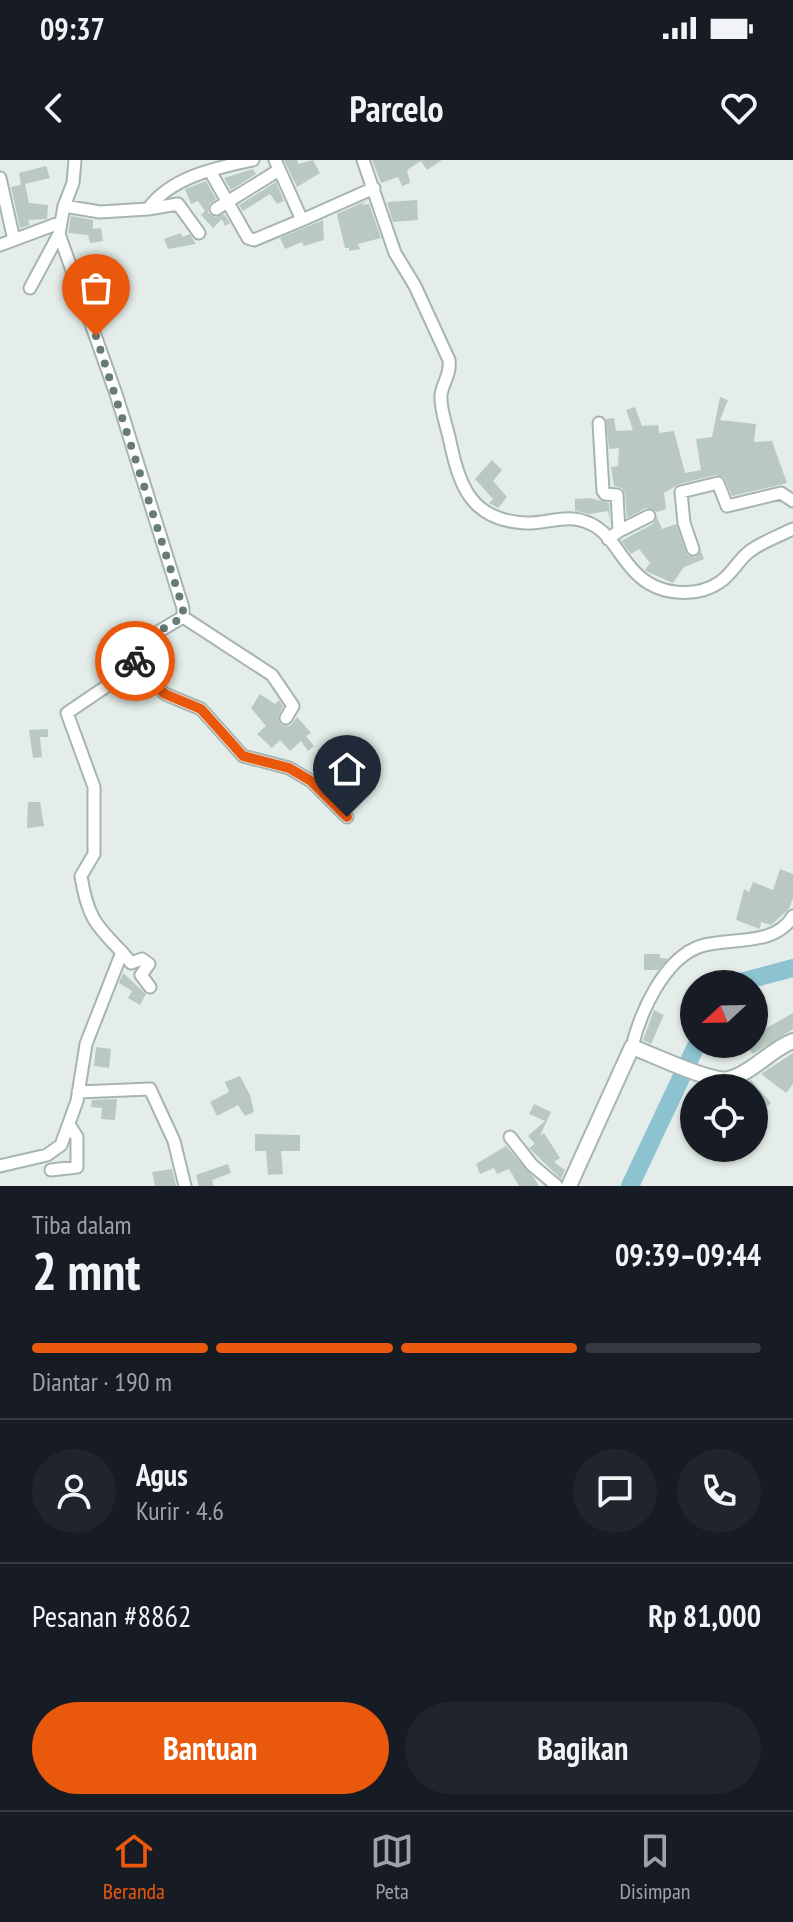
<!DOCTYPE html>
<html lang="id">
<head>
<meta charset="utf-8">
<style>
  body { margin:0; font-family:"PT Sans Narrow",sans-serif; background:#20242c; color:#f1f3f6; height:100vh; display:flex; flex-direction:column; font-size:30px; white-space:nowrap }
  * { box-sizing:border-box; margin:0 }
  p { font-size:26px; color:#9ea1a6 }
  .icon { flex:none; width:44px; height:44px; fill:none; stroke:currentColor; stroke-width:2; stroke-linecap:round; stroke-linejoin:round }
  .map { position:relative; height:1026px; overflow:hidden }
  .drawer { display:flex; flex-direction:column; background:#171b24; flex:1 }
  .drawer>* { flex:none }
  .needle { width:52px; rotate:248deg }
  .buttons { position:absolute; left:680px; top:810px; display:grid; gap:16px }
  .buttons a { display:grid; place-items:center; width:88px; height:88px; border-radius:50%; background:#171b24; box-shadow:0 2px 6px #0004; font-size:40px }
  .pin { position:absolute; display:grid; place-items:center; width:68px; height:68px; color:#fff; margin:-82px -34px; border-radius:50% 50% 50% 0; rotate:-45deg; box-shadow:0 0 8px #0007 }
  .pin .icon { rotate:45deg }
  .courier { position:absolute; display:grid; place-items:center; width:80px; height:80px; margin:-40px; border:6px solid #ea580c; border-radius:50%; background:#fff; color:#222; box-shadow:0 2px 10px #0007 }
  .overview em { font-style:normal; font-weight:700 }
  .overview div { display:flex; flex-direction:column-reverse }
  .overview { display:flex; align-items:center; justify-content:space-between; height:136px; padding:0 32px }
  h1 { font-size:52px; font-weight:700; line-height:60px }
  .bar { display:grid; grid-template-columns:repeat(4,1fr); gap:12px 8px; align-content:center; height:96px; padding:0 32px }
  .bar i { height:10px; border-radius:6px; background:#363941 }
  .bar .selected { background:#ea580c }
  .bar p { grid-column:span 4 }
  .line { display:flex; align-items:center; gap:20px; padding:0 32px; border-top:2px solid #363941 }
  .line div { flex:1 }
  .round { display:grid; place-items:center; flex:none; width:84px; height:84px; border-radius:42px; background:#20242c }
  .primary-button { display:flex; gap:16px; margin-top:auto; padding:16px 32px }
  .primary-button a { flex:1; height:92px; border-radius:48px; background:#ea580c; color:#fff; font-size:32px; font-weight:700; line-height:92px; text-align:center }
  .primary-button a+a { background:#20242c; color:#f1f3f6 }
  .status { display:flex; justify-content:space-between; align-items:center; height:56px; padding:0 40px; background:#171b24; direction:ltr }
  .status svg { height:22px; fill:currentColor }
  header { display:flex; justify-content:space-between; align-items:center; height:104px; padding:0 32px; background:#171b24; font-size:36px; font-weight:700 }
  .dock { display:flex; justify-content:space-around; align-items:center; height:112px; border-top:2px solid #363941; background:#171b24; font-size:22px; color:#9ea1a6 }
  .dock a { display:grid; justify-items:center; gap:4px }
  .dock .selected { color:#ea580c }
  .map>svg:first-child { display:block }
</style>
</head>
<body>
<div class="status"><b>09:37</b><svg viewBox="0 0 49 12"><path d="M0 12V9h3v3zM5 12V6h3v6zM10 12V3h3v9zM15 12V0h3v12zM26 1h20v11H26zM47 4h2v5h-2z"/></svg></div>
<header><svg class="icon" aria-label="back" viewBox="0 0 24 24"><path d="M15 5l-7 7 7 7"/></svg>Parcelo<svg class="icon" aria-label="heart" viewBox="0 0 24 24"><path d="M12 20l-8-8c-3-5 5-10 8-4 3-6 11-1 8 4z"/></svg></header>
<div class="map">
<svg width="793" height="1026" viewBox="0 0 793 1026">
  <rect width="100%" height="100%" fill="#e4ede9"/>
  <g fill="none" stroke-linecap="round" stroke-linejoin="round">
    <path stroke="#8dc2d1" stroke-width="18" d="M733,824L793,808
      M630,1026L697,884"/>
  </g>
  <path fill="#b9c8c3" d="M284,0H297L299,4L313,0L320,13L297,27Z
    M372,0H442L427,10L421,1L407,10L410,23L402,26L398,17L381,23Z
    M46,6L50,18L25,24L29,43L48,45L47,59L28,60L30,65L20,68L11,27L21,25L19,13Z
    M253,9L256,14L231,30L224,18Z
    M206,21L216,39L209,44L208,53L215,57L224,54L230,63L225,66L222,59L213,68L201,55L205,51L198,41L191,44L185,29Z
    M276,22L284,41L277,44L270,34L243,51L239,45Z
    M368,40L361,45L369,44L381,78L358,84L360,89L349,91V88H345L337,54Z
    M417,40L418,60L393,62L387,42Z
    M71,56L93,60V69L101,68L103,81L90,83L88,75L68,73Z
    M323,60L324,80L304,86L302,82L285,89L280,78Z
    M181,73L182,77L190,74L196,84L168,89L164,79Z
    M720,237L728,240L720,260L756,264L754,282L772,281L787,323L732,336L724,317L716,315L679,324L664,333L666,349L657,352L646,348L627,358L625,334L622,328L614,326L611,307L618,306L619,288L609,289L606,259L614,258L616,271L633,270L626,250L635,247L642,266L658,265L659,273L674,271L685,313L701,310L696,279L712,277Z
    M492,300L502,310L493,321L507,337L498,348L489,343L493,339L475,319Z
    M590,338L609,343L610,362L608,351L590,354L575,351V339Z
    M657,357L662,369L676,364L687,395L695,397L701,391L704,399L684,407L673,423L650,413L645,410L650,403L639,389L631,394L621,381L653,364Z
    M260,534L275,544L279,540L283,546L278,557L281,565L290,566L297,557L311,573L306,576L314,586L308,591L301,581L290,591L280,580L272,588L257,574L266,566L251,548Z
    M48,569V577H40L42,597L33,598L29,570Z
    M28,642H40L44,666L27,668Z
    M780,709L793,714V738L789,749L771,765L761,762L760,769L736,760L744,729L749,732L753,722L773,730Z
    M644,794H660V798L668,799L658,810H644Z
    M123,813L146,834L140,845L128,838L132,831L119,823Z
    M654,850L664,855L651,884L643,880Z
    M793,853V869L753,894L744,884H754V875Z
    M96,887L111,889L109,908L94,906Z
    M793,893V924L786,933L761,914Z
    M240,916L250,935L254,952L245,956L238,945L217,956L210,942L229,932L225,922Z
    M751,920L771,943L754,958V928H737Z
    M117,939L115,960L101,959L102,948L91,947L92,940Z
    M534,944L551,952L540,976L544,973L560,998L554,1002L565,1010L561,1019L529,988L535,984L528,976L545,961L529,954Z
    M255,974L300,975V991H281L283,1014L268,1015L266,991H255Z
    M506,986L534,1018L539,1026H519L509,1009L497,1014L494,1008L480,1014L476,1004Z
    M228,1004L231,1013L212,1020L214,1026H199L196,1015Z
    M172,1009L176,1026H155L152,1012Z"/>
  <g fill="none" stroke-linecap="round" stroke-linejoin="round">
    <defs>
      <path id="minor" d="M75,0L73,23L64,46L59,74L116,234L183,448V457L136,485L135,507L165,534L201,549L243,596L289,608L311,621L347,657
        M363,0L395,93L415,126L449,200C451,214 443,222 441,235C440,249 446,264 449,277C459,325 470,360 525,363C548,364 568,352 591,364C611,373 620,398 636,413C657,435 695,439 720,422C732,414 738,400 750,391C762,382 779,376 793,369
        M210,11L248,78L254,80L302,60L275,0
        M0,18L14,80
        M64,46L100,52L148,49C171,17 215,8 253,0
        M148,49L178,44L199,73
        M216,49L279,10
        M302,60L374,28
        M0,85L59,63
        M30,128L59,74
        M599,263L603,331L605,334L617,335L619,371L608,379
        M619,371L649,356
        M693,389L684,363L681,332L718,323L727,346L781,333L793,341
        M183,457L272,515L293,546L286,558
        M122,792L131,803L142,799L149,804L141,815L150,827
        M632,887C640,853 664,798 701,786C730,777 775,787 793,756
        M78,932L150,929L174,981L185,1026
        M510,977L532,1005L557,1026
        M0,1006L47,995L61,985L77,941L86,884L122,792C95,765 87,755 81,716L94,694V627L67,553L135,507
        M51,1010L77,1007V977L70,966"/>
      <path id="tertiary" d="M569,1026L632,887C652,894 711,923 728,919C751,914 770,890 793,881"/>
    </defs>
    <use href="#minor" stroke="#a6b5b1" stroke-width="15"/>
    <use href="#tertiary" stroke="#a6b5b1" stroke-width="18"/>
    <use href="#minor" stroke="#fff" stroke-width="11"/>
    <use href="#tertiary" stroke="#fff" stroke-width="14"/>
  </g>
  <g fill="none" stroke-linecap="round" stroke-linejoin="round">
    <path stroke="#677b77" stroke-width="8" stroke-dasharray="0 14.4" d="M96,176L183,448V457L136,485L135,501"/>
    <path stroke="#ea580c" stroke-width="10" d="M135,501V507L165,534L201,549L243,596L289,608L311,621L347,657"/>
  </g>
</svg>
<div class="buttons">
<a><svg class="needle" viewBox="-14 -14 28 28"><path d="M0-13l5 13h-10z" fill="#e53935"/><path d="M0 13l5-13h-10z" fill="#9ea1a6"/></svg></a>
<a><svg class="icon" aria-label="locate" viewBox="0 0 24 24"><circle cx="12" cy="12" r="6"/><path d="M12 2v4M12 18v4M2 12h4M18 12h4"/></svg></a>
</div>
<div class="pin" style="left:96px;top:176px;background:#ea580c"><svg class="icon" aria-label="bag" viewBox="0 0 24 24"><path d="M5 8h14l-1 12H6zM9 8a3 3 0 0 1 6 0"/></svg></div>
<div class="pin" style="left:347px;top:657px;background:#1f2937"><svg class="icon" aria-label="home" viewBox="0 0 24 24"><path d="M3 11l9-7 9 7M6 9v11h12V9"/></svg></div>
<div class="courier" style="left:135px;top:501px"><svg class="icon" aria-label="bike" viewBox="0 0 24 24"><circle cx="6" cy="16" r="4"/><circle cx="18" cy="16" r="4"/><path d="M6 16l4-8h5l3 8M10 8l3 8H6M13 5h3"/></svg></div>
</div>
<section class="drawer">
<div class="overview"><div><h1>2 mnt</h1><p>Tiba dalam</p></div><em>09:39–09:44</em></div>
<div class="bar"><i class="selected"></i><i class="selected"></i><i class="selected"></i><i></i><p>Diantar · 190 m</p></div>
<div class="line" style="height:144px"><a class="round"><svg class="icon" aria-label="person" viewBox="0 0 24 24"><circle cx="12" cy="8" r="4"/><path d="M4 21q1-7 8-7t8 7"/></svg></a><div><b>Agus</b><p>Kurir · 4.6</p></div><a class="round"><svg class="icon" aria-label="chat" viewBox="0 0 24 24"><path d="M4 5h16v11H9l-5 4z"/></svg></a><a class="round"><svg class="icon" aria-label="phone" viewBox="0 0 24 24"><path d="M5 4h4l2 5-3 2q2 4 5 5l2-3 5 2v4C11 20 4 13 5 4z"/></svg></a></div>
<div class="line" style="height:104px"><div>Pesanan #8862</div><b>Rp 81,000</b></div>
<div class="primary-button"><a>Bantuan</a><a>Bagikan</a></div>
</section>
<nav class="dock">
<a class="selected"><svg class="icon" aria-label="home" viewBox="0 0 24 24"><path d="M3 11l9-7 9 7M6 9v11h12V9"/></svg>Beranda</a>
<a><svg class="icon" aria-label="map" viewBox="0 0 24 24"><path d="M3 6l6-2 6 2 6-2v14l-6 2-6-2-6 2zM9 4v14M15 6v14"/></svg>Peta</a>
<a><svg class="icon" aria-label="saved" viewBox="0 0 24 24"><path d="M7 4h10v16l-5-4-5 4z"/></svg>Disimpan</a>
</nav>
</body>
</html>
